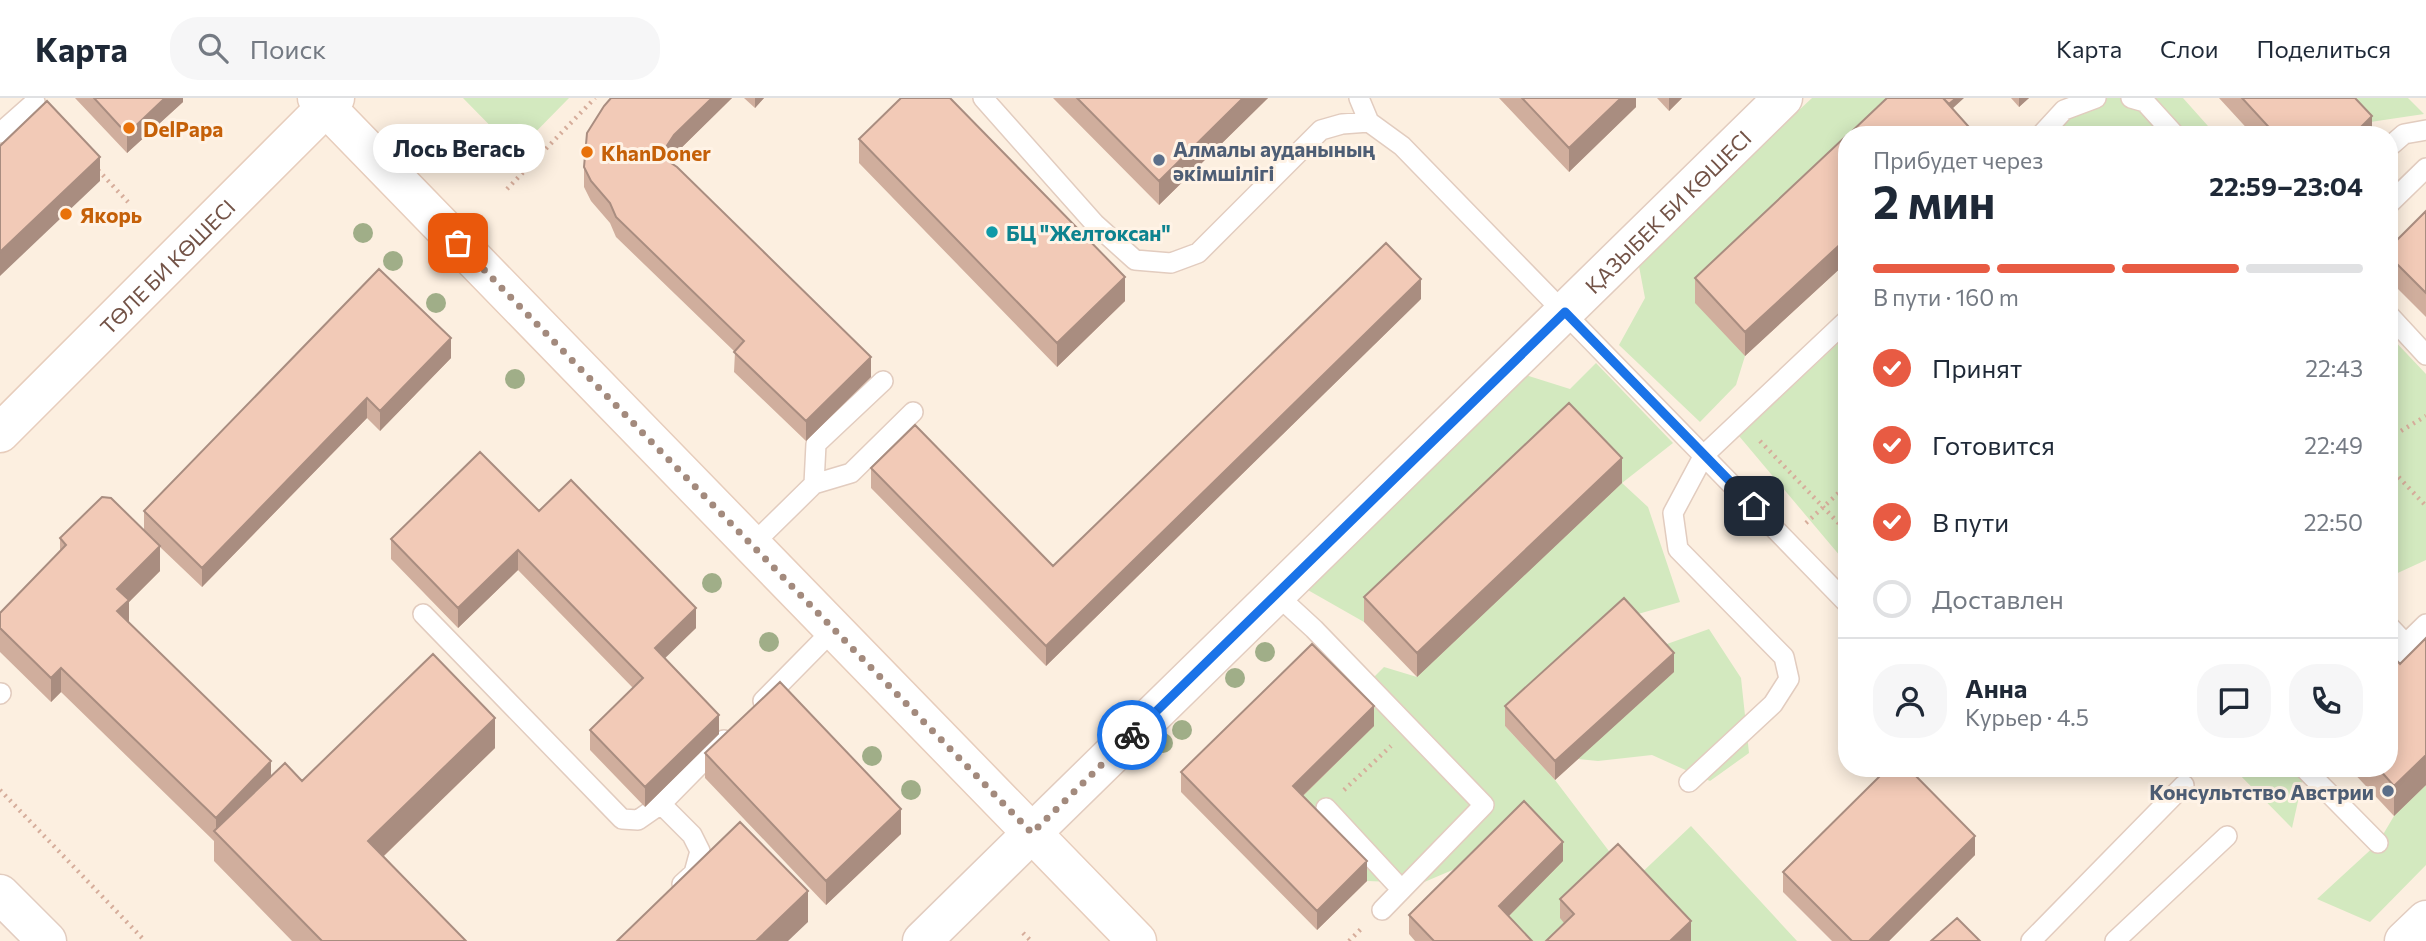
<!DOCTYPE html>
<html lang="ru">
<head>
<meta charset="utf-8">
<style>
  body { margin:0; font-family:Commissioner,sans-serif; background:#f6f6f7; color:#1f2937; height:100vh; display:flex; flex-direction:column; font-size:26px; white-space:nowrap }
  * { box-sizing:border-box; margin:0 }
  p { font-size:23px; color:#747a83 }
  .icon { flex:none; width:38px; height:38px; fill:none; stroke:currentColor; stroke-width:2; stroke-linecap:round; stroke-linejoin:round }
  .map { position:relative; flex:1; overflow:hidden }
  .side { position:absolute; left:1838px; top:28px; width:560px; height:651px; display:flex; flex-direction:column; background:#fff; border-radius:28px; box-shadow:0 4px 18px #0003 }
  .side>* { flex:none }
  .pin { position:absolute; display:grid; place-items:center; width:60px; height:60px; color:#fff; margin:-30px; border-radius:14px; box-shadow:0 4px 10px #0006 }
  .courier { position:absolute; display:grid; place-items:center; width:70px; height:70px; margin:-35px; border:5px solid #1a73e8; border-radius:50%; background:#fff; color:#222; box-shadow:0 2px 9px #0007 }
  .bubble { position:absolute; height:49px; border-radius:24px; background:#fff; box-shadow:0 4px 18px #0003; font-size:23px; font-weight:700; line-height:49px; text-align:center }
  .overview em { font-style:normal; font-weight:700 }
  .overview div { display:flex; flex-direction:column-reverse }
  .overview { display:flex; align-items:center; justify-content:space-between; height:119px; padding:0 35px }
  h1 { font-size:46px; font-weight:700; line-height:52px }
  .bar { display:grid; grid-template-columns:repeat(4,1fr); gap:10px 7px; align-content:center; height:84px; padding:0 35px }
  .bar i { height:9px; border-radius:5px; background:#e0e1e3 }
  .bar .on { background:#e85b43 }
  .bar p { grid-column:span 4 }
  .line { display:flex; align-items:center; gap:18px; padding:0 35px; border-top:2px solid #e0e1e3 }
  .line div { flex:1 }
  .round { display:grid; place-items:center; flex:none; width:74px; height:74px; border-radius:28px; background:#f6f6f7 }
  ol { padding:0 35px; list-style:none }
  li { display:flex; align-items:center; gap:21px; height:77px }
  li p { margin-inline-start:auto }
  li .icon { padding:7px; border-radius:50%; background:#e85b43; color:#fff; stroke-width:4 }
  li:last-child { color:#747a83 }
  li i { width:38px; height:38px; border:4px solid #e0e1e3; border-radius:50% }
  header { display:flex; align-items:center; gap:42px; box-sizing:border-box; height:98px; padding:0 35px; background:#fff; border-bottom:2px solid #e0e1e3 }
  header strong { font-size:33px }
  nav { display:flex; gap:38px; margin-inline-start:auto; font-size:24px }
  .search { width:490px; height:63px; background:#f6f6f7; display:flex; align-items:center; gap:18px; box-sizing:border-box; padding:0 24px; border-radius:28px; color:#747a83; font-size:26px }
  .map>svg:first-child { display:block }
</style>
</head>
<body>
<header>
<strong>Карта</strong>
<div class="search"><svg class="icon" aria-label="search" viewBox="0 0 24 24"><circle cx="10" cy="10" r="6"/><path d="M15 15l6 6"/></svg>Поиск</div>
<nav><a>Карта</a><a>Слои</a><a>Поделиться</a></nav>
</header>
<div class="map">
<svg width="2426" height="843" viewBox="0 0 2426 843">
  <rect width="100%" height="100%" fill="#fcefe0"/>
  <path fill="#d3e9bf" d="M463,0H569L516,54Z
    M1812,0H1913L1873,37H1846V62L1745,258L1736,287L1700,324L1619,247L1645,200L1638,163Z
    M2091,0H2183L2216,37H2053Z
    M2332,0H2408L2424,16L2357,26Z
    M2389,237L2426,276V462L2389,479Z
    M1846,238V465L1739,338Z
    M1596,265L1673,345L1622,385L1648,409L1680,504L1624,520L1505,628L1555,682L1618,765L1574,836L1567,843H1514L1476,762L1422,785L1367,783L1293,707L1373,628L1359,594L1384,569L1417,579L1569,329L1364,524L1299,487L1519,275L1570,291Z
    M1709,531L1741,580L1749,655L1710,683L1652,657L1598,663L1578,661L1653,551Z
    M2233,670H2293L2303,681L2292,730Z
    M2426,687V767L2370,824L2317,801L2378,745L2394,718Z
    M1691,728L1797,843H1691L1634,782Z"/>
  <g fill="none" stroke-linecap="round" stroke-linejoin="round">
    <defs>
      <path id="service" d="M983,0L1095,126L1135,162L1171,165L1198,155L1321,32L1342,26L1369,24L1402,48L1846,504
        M1359,0L1369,24
        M2131,0L2145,4L2175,37
        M0,35L35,4
        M2041,37L2064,12L2096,0
        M2389,49L2404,36L2426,32
        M2389,106L2426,70
        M2389,217L2426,257
        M814,386L816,346L883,283
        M752,447L814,386L851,375L913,314
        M1276,496L1314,531L1484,707L1382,812
        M423,516L622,721L638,722L661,706L724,642
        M2389,528L2406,546
        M2389,562L2426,526
        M0,596L1,595
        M763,603L834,531
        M2304,670L2378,745
        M1689,684L1773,606L1789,581L1784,559L1678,451L1673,415L1704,357L1846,223
        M661,706L692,737L700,753L694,775L682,786
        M1326,710L1401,791
        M2031,843L2184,687
        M2115,843L2227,738"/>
      <path id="minor" d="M922,843L1032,735
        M2404,843L2426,822"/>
      <g id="tertiary">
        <path id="s1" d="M1032,735L1783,0"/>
        <path d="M0,796L47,843"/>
      </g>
      <g id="secondary">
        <path d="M317,0L1137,843"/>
        <path id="s2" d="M0,335L335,0"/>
      </g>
    </defs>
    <use href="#service" stroke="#e2ccbf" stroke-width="22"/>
    <use href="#minor" stroke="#e2ccbf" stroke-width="41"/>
    <use href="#tertiary" stroke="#e2ccbf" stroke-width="41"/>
    <use href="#secondary" stroke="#e7cdbc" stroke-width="41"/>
    <path stroke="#d6ad9b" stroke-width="4.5" stroke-dasharray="2 5" stroke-linecap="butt" d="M98,72L128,104
      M507,91L595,0
      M2389,340L2426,318
      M1760,343L1846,433
      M2389,369L2426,408
      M1806,425L1846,388
      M0,692L145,843
      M1344,692L1391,648
      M1023,835L1031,843
      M1349,843L1363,829"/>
    <use href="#service" stroke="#fff" stroke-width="19"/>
    <use href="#minor" stroke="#fff" stroke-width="38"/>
    <use href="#tertiary" stroke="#fff" stroke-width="38"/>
    <use href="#secondary" stroke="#fff" stroke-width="38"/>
  </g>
  <g fill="#a0ae88">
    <circle cx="363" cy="135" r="10"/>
    <circle cx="393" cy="163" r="10"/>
    <circle cx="436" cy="205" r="10"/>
    <circle cx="515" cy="281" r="10"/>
    <circle cx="712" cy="485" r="10"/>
    <circle cx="769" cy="544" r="10"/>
    <circle cx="1265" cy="554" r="10"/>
    <circle cx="1235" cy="580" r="10"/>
    <circle cx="1182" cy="632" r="10"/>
    <circle cx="1163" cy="645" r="10"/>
    <circle cx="872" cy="658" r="10"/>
    <circle cx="911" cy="692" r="10"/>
  </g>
  <path fill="#d0ae9d" d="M75,0H183V4L127,55Z
    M611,0H732L674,57L669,64L871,279L806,343L734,274L735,254L616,139L610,125L591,103L584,89V69Z
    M744,0H764L755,10Z
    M1053,0H1268L1159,107Z
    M1499,0H1636V9L1569,74Z
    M1657,0H1682L1669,13Z
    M2011,0H2029L2019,9Z
    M2219,0H2355L2372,37H2253Z
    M1846,38V165L1745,258L1695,205V180Z
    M859,41L1125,203L1057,269L859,65Z
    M2426,113V219L2389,182V150Z
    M379,171L451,260L380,333L367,320L202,489L160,449V473L129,504V524L271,677L302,683L495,650L384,758L466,843H292L214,763V743L61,594L51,604L0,554V515L60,453V440L144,432V413Z
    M1421,201L1046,568L871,390V370L1053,468Z
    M1622,385L1417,579L1364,524V499Z
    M539,413L696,530L664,560L719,636L645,709L590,652V632L633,590L518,472L458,530L391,461V441Z
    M2426,540V687L2394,718L2349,670H2389L2400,566Z
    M1674,574L1555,682L1505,628V608Z
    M1374,628L1303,698L1367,783L1317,832L1181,694V674Z
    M705,655L901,736L826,807L705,680Z
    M1975,757L1889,843H1832L1783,794V774Z
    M1563,763L1509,818L1532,843H1415L1409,836V817Z
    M1560,801L1691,843L1564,825L1560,820Z"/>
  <path fill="#a98d80" d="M165,0H183V4L127,55V36Z
    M712,0H732L674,57L666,69L665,61L666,49L674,37Z
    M755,0H764L755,10Z
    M1243,0H1268L1159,107V83Z
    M1621,0H1636V9L1569,74V50Z
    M1669,0H1682L1669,13Z
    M1956,0H1964L1940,22V14Z
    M2019,0H2029L2019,9Z
    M2372,18V37H2353Z
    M1968,28V37H1959Z
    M100,59V83L0,178V154Z
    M1846,141V165L1745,258V234Z
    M1125,179V203L1057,269V245Z
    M1421,181V201L1046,568V548Z
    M451,240V260L380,333V313Z
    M871,259V279L806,343V323Z
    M367,300V320L202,489V470Z
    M1622,360V385L1417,579V555Z
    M160,448V473L129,504V526L117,537V491Z
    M518,452V472L458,530V510Z
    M696,510V530L655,570V550Z
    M1674,555V574L1555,682V663Z
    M61,570V594L51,604V580Z
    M1374,608V628L1293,707V688Z
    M719,617V636L645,709V689Z
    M495,620V650L368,773V743Z
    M2426,657V687L2394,718V688Z
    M271,663V687L216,735V720Z
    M901,711V736L826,807V783Z
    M1975,738V757L1889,843H1869Z
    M1563,744V763L1499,828V808Z
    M1367,763V783L1317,832V813Z
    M808,793V824L788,843H756Z
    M1691,823V843H1670Z"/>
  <path fill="#f2cab7" stroke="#a98d80" stroke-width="2" d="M94,0H165L127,36Z
    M611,0H712L674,37L666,49L665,61L677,69L871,259L806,323L734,254L744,243L616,119L610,105L591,83L584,69L587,35L604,8Z
    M901,0H950L1125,179L1057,245L859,41Z
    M1077,0H1243L1159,83Z
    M1522,0H1621L1569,50Z
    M1887,0H1943L1968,28L1959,37H1848Z
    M1943,0H1956L1949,6Z
    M2242,0H2355L2372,18L2353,37H2276Z
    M47,3L100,59L0,154V48Z
    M1846,38V141L1745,234L1695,180Z
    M2426,113V195L2389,158V150Z
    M1386,145L1421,181L1046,548L871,370L915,327L1053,468Z
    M379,171L451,240L380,313L367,300L202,470L144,413Z
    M1569,305L1622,360L1417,555L1364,499Z
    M480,354L539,413L571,382L696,510L655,550L719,617L645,689L590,632L643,580L518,452L458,510L391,441Z
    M102,399L111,400L160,448L117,491L129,502L117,513L271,663L216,720L61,570L51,580L0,530V515L66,447L60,440Z
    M1624,500L1674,555L1555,663L1505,608Z
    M2426,540V657L2394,688L2378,670H2389V554L2400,566Z
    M1312,546L1374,608L1293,688L1367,763L1317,813L1181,674Z
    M433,556L495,620L368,743L466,843H322L214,733L285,665L302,683Z
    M780,584L901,711L826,783L705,655Z
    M1888,670H1908L1975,738L1869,843H1852L1783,774Z
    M1524,703L1563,744L1499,808L1532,843H1434L1409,817Z
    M740,724L808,793L756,843H617Z
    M1618,746L1691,823L1670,843H1546L1574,816L1560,801Z
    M1957,820L1980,843H1931Z"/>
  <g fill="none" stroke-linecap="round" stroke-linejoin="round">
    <path stroke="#a38a7d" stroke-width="7" stroke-dasharray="0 12.6" d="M458,145L1032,735L1132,637"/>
    <path stroke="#1a73e8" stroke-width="9" d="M1132,637L1565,214L1754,408"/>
  </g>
  <g fill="#e8710a" stroke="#fff3e6" stroke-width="2.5">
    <circle cx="129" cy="30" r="7"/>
    <circle cx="587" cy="54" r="7"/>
    <circle cx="66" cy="116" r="7"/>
  </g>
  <g fill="#5c6f8a" stroke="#fff3e6" stroke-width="2.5">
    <circle cx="1159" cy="62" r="7"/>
    <circle cx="2388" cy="693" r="7"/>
  </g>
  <circle fill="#0f9aa8" stroke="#fff3e6" stroke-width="2.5" cx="992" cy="134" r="7"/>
  <g text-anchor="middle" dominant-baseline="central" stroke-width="6" stroke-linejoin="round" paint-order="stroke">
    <g font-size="21" font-weight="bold" fill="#c56008" stroke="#fff3e6" text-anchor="start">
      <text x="143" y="30">DelPapa</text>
      <text x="601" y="54">KhanDoner</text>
      <text x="80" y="116">Якорь</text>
    </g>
    <g font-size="21" font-weight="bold" fill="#4e5e75" stroke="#fff3e6" text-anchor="start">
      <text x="1173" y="50">Алмалы ауданының<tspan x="1173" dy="24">әкімшілігі</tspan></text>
      <text x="2374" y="693" text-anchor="end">Консультство Австрии</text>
    </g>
    <g font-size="21" fill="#735347" stroke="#fff3e6">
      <text stroke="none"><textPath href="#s1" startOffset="889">ҚАЗЫБЕК БИ КӨШЕСІ</textPath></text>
      <text stroke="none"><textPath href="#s2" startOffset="236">ТӨЛЕ БИ КӨШЕСІ</textPath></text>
    </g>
    <g font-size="21" font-weight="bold" fill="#0d838f" stroke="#fff3e6" text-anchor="start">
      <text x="1006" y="134">БЦ "Желтоксан"</text>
    </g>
  </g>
</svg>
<div class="pin" style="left:458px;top:145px;background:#ea580c"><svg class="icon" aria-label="bag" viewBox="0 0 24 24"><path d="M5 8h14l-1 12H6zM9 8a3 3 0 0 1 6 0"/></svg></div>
<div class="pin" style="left:1754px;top:408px;background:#1f2937"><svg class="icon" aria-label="home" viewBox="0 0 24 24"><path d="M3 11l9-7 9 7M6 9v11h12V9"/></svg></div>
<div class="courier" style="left:1132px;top:637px"><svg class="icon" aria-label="bike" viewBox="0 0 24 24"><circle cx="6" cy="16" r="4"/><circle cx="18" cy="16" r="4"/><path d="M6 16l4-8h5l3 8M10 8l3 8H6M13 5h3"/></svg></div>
<div class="bubble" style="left:373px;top:26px;width:172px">Лось Вегась</div>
<section class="side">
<div class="overview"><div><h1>2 мин</h1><p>Прибудет через</p></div><em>22:59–23:04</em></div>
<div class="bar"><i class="on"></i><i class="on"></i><i class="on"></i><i></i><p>В пути · 160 m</p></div>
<ol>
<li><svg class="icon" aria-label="check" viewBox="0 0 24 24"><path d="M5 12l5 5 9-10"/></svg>Принят<p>22:43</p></li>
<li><svg class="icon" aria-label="check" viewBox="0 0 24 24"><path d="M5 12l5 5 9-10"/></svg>Готовится<p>22:49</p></li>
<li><svg class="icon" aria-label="check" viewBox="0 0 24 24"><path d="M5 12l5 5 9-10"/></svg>В пути<p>22:50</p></li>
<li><i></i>Доставлен</li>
</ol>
<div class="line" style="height:126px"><a class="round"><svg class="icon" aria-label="person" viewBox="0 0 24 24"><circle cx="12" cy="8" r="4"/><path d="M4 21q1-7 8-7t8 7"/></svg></a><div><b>Анна</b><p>Курьер · 4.5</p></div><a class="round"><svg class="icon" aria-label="chat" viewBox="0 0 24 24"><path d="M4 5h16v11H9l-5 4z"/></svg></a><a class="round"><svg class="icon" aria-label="phone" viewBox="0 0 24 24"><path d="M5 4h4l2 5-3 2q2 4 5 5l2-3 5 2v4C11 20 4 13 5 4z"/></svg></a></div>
</section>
</div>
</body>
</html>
